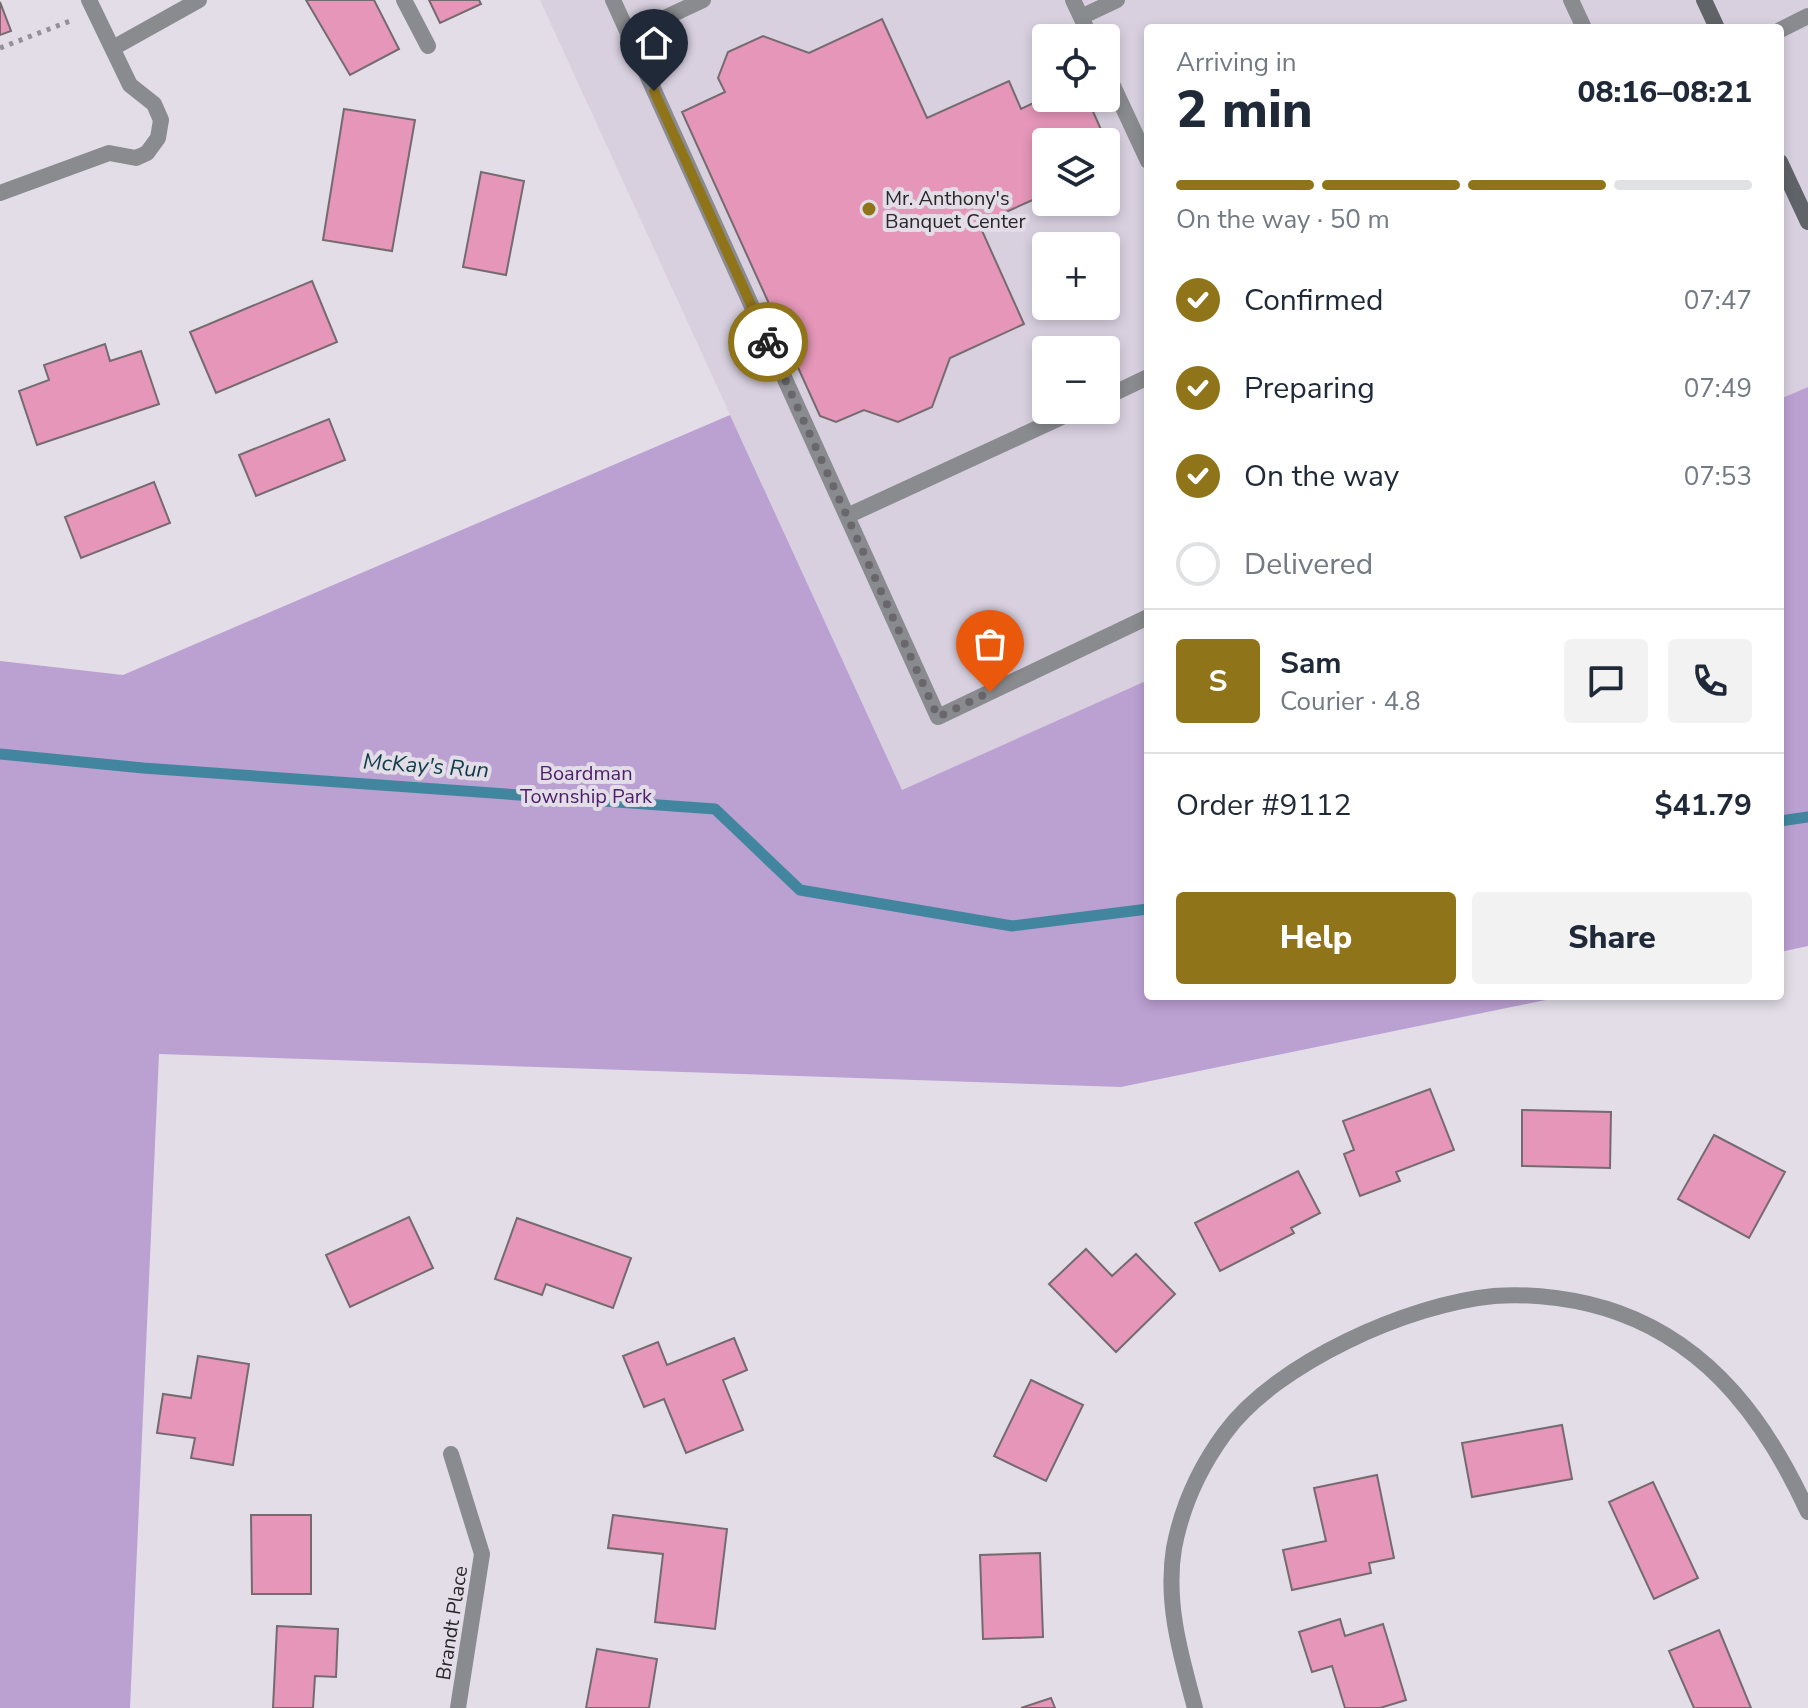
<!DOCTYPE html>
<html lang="en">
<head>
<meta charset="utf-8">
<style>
  body { margin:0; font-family:"Nunito Sans",sans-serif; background:#f2f2f3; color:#1f2937; height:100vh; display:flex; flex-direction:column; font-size:30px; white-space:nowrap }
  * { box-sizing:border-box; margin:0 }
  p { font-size:26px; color:#747a83 }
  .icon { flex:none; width:44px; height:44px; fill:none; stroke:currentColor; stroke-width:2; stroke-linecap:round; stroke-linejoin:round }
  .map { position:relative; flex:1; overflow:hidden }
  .drawer { position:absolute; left:1144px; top:24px; width:640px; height:976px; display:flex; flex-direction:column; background:#fff; border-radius:8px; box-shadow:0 4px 12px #0003 }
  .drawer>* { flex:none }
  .controls { position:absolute; left:1032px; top:24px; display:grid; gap:16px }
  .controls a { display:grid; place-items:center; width:88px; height:88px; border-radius:8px; background:#fff; box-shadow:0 4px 12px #0003; font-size:40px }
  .pin { position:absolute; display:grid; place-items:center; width:68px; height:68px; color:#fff; margin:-82px -34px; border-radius:50% 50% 50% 0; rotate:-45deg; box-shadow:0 0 8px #0007 }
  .pin .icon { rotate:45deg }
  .courier { position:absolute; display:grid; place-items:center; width:80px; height:80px; margin:-40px; border:6px solid #8f7419; border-radius:50%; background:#fff; color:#222; box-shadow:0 2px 10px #0007 }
  .headline em { font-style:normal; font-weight:800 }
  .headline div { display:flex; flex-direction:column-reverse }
  .headline { display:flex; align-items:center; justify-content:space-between; height:136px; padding:0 32px }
  h1 { font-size:52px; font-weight:800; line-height:60px }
  .bar { display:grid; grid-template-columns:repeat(4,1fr); gap:12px 8px; align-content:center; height:96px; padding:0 32px }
  .bar i { height:10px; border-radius:6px; background:#e0e1e3 }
  .bar .active { background:#8f7419 }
  .bar p { grid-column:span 4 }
  .line { display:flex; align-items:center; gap:20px; padding:0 32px; border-top:2px solid #e0e1e3 }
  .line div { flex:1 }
  .round { display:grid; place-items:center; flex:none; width:84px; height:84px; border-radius:8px; background:#f2f2f3 }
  ol { padding:0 32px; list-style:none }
  li { display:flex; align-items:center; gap:24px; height:88px }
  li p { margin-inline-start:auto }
  li .icon { padding:8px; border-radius:50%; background:#8f7419; color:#fff; stroke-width:4 }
  li:last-child { color:#747a83 }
  li i { width:44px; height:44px; border:4px solid #e0e1e3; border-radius:50% }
  .action { display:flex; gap:16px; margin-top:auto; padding:16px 32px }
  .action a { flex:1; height:92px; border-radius:8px; background:#8f7419; color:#fff; font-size:32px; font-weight:800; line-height:92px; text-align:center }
  .action a+a { background:#f2f2f3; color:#1f2937 }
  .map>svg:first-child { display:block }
</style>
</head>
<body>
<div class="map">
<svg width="1808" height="1708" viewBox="0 0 1808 1708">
  <rect width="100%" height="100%" fill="#e2dde7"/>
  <path fill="#d8d0df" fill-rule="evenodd" d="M540,0H1808V387L1780,399V28H1148V680L902,790ZM1046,38H1106V98H1046ZM1046,142H1106V202H1046ZM1046,246H1106V306H1046ZM1046,350H1106V410H1046Z"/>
  <path fill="#bba0d2" d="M1808,387V946L1780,952V399Z
    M730,415L902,790L1148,680V996H1565L1121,1087L159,1054L130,1708H0V661L123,675Z"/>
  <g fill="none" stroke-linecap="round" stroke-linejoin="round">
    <path stroke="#41869e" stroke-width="11" d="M0,754L143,768L715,809L800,890L1012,926L1148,909
      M1780,821L1808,817"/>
  </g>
  <path fill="#e596b9" stroke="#756b6f" stroke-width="2" d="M306,0H374L399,49L350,75Z
    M429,0H479L481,4L440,23Z
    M0,2L11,31L0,35Z
    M882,19L927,118L1009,81L1021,109L1046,97L1087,98L1103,134L1086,142H1046V194L979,224L1024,324L950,358L932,407L898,422L864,410L836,422L820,416L682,112L725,92L718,78L728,52L763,36L809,53Z
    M344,109L415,120L392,251L323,240Z
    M481,172L524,181L506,275L463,267Z
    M312,281L337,342L216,393L190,332Z
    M105,344L110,361L141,351L159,404L37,445L19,391L49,380L44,365Z
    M329,419L345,460L256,496L239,455Z
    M154,482L170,523L81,558L65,517Z
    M1430,1089L1454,1150L1396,1172L1400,1181L1360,1196L1344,1154L1354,1150L1343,1121Z
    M1522,1110L1611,1112L1610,1168L1522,1166Z
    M1714,1135L1785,1172L1749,1238L1678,1199Z
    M1298,1171L1320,1213L1291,1228L1294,1233L1220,1271L1195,1223Z
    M409,1217L433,1268L350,1307L326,1255Z
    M517,1218L631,1258L613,1308L546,1284L542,1295L495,1279Z
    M1086,1249L1112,1276L1136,1254L1175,1294L1116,1352L1049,1284Z
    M734,1338L747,1370L723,1380L743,1430L686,1453L664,1399L644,1407L623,1356L658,1342L667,1365Z
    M198,1356L249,1364L233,1465L191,1458L195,1438L157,1433L163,1394L191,1398Z
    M1031,1380L1083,1405L1046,1481L994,1456Z
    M1562,1425L1572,1479L1472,1497L1462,1443Z
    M1377,1475L1394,1558L1369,1563L1371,1573L1292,1590L1283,1550L1326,1541L1314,1488Z
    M1653,1482L1698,1578L1654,1599L1609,1502Z
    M251,1515H311V1594H252Z
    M613,1515L727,1529L715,1629L655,1622L663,1554L608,1548Z
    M1040,1553L1043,1637L983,1639L980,1555Z
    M1340,1619L1345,1636L1383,1624L1406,1700L1380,1708H1345L1332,1666L1312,1672L1299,1632Z
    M277,1626L338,1629L336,1677L315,1676L313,1708H273Z
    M1719,1630L1751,1708H1694L1669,1651Z
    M597,1649L657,1659L649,1708H586Z
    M1051,1698L1055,1708H1021Z"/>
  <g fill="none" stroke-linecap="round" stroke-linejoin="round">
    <path stroke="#949097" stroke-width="5" stroke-dasharray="4 6" stroke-linecap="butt" d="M0,48L70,21"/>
    <path stroke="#898b8f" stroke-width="16" d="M404,0L428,46
      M613,0L938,717L1148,617
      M1073,0L1081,17L1117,0
      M1571,0L1584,28
      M1081,17L1091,38
      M628,35L703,0
      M113,48L199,0
      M1106,71L1148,161
      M1106,397L1148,377
      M847,516L1077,410"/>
    <path stroke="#898b8f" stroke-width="16" d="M1780,30L1808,16
      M0,193L109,153L136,158L147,153L158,138L161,120L154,104L130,85L89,0
      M451,1454L482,1554L458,1708
      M1195,1708C1181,1656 1165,1603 1174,1548C1182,1506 1200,1467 1225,1433C1276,1363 1409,1304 1494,1296C1534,1293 1581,1299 1619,1313C1713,1347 1768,1425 1808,1512"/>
    <path stroke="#606368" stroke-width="16" d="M1704,0L1717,28
      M1780,162L1808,222"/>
  </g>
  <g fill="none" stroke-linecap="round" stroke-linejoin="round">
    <path stroke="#6a676c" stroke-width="8" stroke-dasharray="0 14.4" d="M768,342L938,717L990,692"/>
    <path stroke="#8f7419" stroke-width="10" d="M654,91L768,342"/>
  </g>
  <circle fill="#8f7419" stroke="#e2dde7" stroke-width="3" cx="869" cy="209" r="8"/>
  <g text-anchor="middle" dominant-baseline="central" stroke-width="8" stroke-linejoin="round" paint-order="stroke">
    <g font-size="20" fill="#29272a" stroke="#e2dde7" text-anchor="start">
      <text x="885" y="198">Mr. Anthony's<tspan x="885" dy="23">Banquet Center</tspan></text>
    </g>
    <g font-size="20" fill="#4d1d6c" stroke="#e2dde7">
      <text x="586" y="773">Boardman<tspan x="586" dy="23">Township Park</tspan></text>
    </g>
    <g font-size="20" fill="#29272a" stroke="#e2dde7">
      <text transform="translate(452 1623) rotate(-81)">Brandt Place</text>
    </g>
    <g font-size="22" font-style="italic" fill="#0e3b49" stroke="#e2dde7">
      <text transform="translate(426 766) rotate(4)">McKay's Run</text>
    </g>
  </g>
</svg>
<div class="controls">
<a><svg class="icon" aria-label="locate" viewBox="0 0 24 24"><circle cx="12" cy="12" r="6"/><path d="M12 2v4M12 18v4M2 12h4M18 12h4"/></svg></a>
<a><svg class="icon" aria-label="layers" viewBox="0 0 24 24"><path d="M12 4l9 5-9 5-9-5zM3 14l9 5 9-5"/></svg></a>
<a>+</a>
<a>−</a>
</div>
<div class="pin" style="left:990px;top:692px;background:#ea580c"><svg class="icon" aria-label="bag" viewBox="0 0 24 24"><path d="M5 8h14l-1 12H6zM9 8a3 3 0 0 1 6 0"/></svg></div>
<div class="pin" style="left:654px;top:91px;background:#1f2937"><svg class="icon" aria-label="home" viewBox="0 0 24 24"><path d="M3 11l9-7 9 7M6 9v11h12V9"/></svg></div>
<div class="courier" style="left:768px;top:342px"><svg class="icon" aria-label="bike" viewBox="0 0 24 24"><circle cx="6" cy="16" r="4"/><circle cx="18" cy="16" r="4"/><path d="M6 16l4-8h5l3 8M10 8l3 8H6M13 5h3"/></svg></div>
<section class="drawer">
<div class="headline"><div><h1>2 min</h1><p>Arriving in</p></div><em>08:16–08:21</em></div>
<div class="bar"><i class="active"></i><i class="active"></i><i class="active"></i><i></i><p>On the way · 50 m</p></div>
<ol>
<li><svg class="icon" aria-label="check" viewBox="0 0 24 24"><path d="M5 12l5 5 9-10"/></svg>Confirmed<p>07:47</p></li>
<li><svg class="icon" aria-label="check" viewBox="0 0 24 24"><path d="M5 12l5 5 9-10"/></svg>Preparing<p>07:49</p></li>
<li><svg class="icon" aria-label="check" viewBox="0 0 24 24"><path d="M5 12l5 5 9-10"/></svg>On the way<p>07:53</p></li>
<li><i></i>Delivered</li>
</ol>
<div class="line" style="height:144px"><b class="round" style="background:#8f7419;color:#fff">S</b><div><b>Sam</b><p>Courier · 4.8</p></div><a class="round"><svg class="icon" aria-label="chat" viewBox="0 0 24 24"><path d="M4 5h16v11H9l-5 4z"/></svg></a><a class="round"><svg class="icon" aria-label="phone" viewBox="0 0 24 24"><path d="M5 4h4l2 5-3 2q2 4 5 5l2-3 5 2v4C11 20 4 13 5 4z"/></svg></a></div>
<div class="line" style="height:104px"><div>Order #9112</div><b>$41.79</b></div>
<div class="action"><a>Help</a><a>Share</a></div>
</section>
</div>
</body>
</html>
